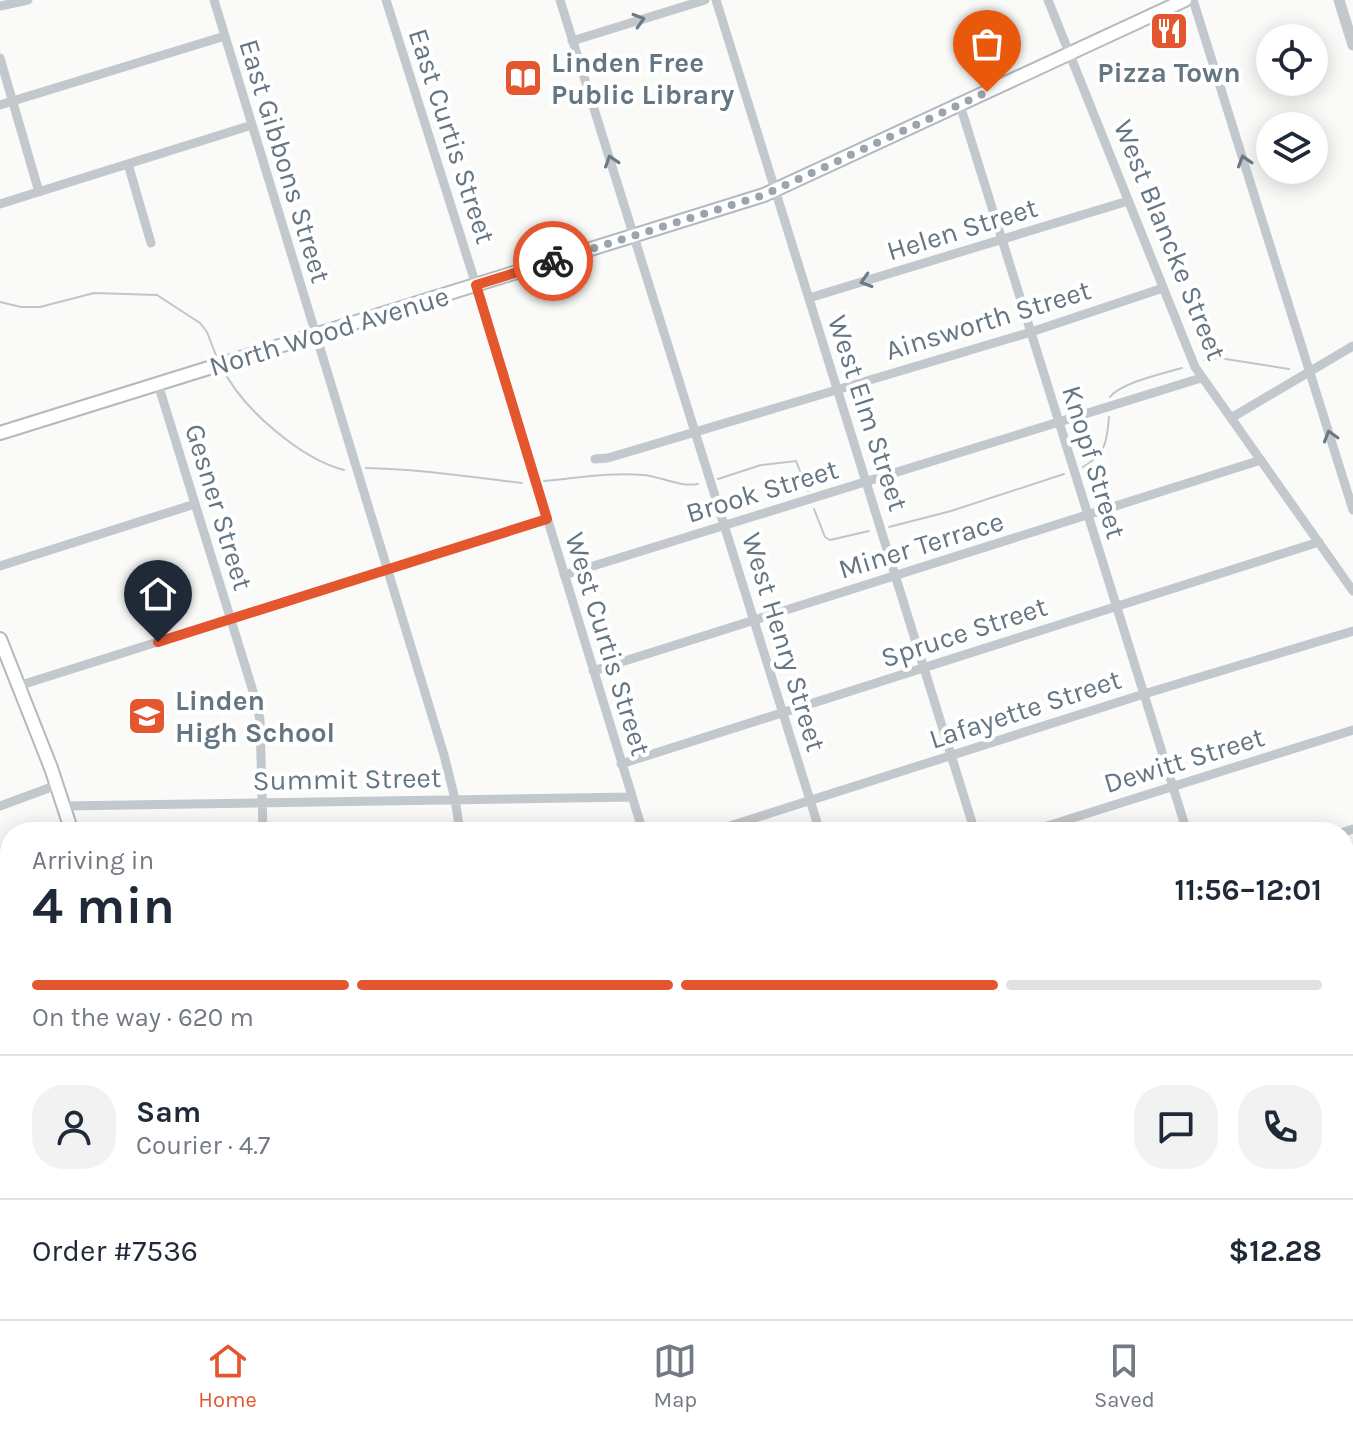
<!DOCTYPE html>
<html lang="en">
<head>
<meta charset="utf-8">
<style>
  body { margin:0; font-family:Karla,sans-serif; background:#f2f2f3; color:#1f2937; height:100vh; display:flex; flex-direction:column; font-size:30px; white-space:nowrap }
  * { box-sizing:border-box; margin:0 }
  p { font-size:26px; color:#747a83 }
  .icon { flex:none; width:44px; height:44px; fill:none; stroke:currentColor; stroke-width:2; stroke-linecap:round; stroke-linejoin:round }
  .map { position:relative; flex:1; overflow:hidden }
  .drawer { position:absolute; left:0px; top:822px; width:1354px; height:498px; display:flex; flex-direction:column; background:#fff; border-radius:32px 32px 0 0; box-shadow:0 4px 20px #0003 }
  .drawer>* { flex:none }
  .fabs { position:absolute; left:1256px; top:24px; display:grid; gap:16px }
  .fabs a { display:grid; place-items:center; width:72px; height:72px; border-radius:50%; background:#fff; box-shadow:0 4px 20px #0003; font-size:40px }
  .pin { position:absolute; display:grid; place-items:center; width:68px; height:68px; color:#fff; margin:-82px -34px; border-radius:50% 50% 50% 0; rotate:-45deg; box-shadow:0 0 8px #0007 }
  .pin .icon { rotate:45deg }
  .courier { position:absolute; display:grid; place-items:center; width:80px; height:80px; margin:-40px; border:6px solid #e4572e; border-radius:50%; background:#fff; color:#222; box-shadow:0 2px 10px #0007 }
  .overview em { font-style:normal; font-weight:700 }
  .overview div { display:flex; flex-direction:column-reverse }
  .overview { display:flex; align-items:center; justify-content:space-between; height:136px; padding:0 32px }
  h1 { font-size:52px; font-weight:700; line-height:60px }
  .bar { display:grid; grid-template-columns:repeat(4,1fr); gap:12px 8px; align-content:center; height:96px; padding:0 32px }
  .bar i { height:10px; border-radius:6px; background:#e0e1e3 }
  .bar .on { background:#e4572e }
  .bar p { grid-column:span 4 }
  .line { display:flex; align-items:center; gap:20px; padding:0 32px; border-top:2px solid #e0e1e3 }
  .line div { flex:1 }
  .round { display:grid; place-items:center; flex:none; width:84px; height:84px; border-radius:32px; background:#f2f2f3 }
  .menu { display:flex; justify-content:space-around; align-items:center; height:112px; border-top:2px solid #e0e1e3; background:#fff; font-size:22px; color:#747a83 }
  .menu a { display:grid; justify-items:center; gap:4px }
  .menu .on { color:#e4572e }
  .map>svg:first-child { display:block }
</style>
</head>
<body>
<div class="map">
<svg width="1353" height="1319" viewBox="0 0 1353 1319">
  <rect width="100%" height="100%" fill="#fafaf8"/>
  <path fill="#e8e9e9" d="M1353,1200V1319H1039L1047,1310H1344V1203Z"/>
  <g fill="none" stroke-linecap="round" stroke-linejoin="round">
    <path stroke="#bbc7cb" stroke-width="2" d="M0,302L21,307H40L94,293L157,295L200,323L207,332L217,358
      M1204,360L1219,358L1289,369
      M222,367C241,408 301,459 344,470
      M1110,397C1120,383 1165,373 1182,368
      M1083,467C1106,454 1107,441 1109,417
      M366,468C418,469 470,477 522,483
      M718,479L761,465L796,461L808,491
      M544,481C578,478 610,472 644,475C662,477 679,487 698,484
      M814,509L825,537L830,540L869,531
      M889,527L951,511L1064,474"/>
    <defs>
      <path id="secondary" d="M0,433L764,195L1185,0
        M0,639L51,768L72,832
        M1344,939L1353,929
        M245,1310L249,1319
        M1013,1319L1020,1310"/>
    </defs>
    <use href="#secondary" stroke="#b3babf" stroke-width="16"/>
    <path stroke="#c3c8cc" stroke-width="9" d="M214,0L444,755L455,799L460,832
      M386,0L476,285L643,832
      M560,0L820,832
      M716,0L975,832
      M1048,0L1195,367L1353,591
      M1193,0L1353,510
      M0,6L28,0
      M572,41L705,0
      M0,58L39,192
      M0,105L225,36
      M960,105L1187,832
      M128,164L151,243
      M0,204L252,125
      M809,298L1128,201
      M158,384L256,701L260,720L263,832
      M1231,418L1353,346
      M595,459L608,458L1031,332L1163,288
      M0,566L195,504
      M564,575L1201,378
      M593,671L1261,460
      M18,686L547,519
      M621,764L1319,542
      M0,806L57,785
      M63,806L632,797
      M711,832L1144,694L1353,631
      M1028,832L1353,730
      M1344,832L1353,829
      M0,999L10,995
      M0,1055L10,1083
      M1344,1119L1353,1109
      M0,1176L10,1171
      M0,1264L10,1260
      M93,1310L97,1319
      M546,1310L548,1319
      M794,1310L796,1319
      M967,1310L970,1319
      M412,1319L441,1310
      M733,1319L762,1310"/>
    <path stroke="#c3c8cc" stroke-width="11" d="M1339,0L1353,45"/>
    <use href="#secondary" stroke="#fff" stroke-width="12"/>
  </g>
  <defs><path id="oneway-chevron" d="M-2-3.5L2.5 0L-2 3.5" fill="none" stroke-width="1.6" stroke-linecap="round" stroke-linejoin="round" transform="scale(2)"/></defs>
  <g stroke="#6a7a87">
    <use href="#oneway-chevron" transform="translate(639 20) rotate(-17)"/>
    <use href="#oneway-chevron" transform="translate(611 161) rotate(-108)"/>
    <use href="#oneway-chevron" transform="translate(1244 161) rotate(-107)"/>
    <use href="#oneway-chevron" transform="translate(866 281) rotate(163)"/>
    <use href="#oneway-chevron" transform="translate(1330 436) rotate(-107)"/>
  </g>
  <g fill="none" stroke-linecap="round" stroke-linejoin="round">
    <path stroke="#99a4ac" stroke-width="8" stroke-dasharray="0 14.4" d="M553,261L764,195L987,92"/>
    <path stroke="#e4572e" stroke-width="10" d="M158,642L547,519L476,285L553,261"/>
  </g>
  <defs>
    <symbol id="restaurant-square" viewBox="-11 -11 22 22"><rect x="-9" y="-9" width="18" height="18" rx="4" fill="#e4572e" stroke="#fff"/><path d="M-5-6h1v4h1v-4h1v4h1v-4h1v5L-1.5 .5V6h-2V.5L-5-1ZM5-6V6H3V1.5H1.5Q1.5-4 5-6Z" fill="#fff"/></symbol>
    <symbol id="library-square" viewBox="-11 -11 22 22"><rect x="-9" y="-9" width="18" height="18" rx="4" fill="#e4572e" stroke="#fff"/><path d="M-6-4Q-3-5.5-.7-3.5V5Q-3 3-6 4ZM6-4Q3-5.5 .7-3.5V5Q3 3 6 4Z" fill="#fff"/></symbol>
    <symbol id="school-square" viewBox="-11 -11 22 22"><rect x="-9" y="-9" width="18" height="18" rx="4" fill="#e4572e" stroke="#fff"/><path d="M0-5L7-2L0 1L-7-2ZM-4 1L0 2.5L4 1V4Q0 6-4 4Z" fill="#fff"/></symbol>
  </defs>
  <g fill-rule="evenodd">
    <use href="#restaurant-square" x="1147" y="9" width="44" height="44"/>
    <use href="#library-square" x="501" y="56" width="44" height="44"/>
    <use href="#school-square" x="125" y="694" width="44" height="44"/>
  </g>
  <g text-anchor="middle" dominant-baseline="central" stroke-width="8" stroke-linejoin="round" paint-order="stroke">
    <g font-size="28" font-weight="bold" fill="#657683" stroke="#fff" text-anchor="start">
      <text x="551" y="62">Linden Free<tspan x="551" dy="32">Public Library</tspan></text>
      <text x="1169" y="72" text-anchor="middle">Pizza Town</text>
      <text x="175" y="700">Linden<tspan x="175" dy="32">High School</tspan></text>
    </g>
    <g font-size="28" fill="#657683" stroke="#fff">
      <text transform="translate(452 136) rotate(72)">East Curtis Street</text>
      <text transform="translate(285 161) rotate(73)">East Gibbons Street</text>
      <text transform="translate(962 229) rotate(-17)">Helen Street</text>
      <text transform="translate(1170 240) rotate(68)">West Blancke Street</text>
      <text transform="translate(988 320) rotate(-17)">Ainsworth Street</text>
      <text transform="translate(329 331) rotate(-17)">North Wood Avenue</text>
      <text transform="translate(868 413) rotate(72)">West Elm Street</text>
      <text transform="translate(1094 462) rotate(73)">Knopf Street</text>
      <text transform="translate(762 491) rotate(-17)">Brook Street</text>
      <text transform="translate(219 507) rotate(73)">Gesner Street</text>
      <text transform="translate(921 545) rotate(-17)">Miner Terrace</text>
      <text transform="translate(964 632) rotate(-18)">Spruce Street</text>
      <text transform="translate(784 642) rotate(73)">West Henry Street</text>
      <text transform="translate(608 644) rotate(73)">West Curtis Street</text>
      <text transform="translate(1025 709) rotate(-18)">Lafayette Street</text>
      <text transform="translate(1184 760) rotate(-17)">Dewitt Street</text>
      <text transform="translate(347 779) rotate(-1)">Summit Street</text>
    </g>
  </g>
</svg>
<div class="fabs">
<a><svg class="icon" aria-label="locate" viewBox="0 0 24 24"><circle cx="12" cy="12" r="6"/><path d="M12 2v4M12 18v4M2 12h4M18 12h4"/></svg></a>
<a><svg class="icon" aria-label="layers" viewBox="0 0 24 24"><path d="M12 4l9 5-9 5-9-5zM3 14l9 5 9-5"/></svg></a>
</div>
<div class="pin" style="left:987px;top:92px;background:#ea580c"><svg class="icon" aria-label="bag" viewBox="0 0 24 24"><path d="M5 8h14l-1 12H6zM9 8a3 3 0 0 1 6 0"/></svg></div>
<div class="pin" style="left:158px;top:642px;background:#1f2937"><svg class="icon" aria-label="home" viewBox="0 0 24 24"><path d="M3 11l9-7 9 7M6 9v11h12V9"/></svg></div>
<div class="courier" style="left:553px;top:261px"><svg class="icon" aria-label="bike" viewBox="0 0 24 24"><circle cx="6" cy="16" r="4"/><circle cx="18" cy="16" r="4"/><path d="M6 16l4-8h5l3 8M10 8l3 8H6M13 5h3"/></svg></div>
<section class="drawer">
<div class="overview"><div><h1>4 min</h1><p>Arriving in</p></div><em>11:56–12:01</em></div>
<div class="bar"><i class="on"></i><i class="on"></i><i class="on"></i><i></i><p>On the way · 620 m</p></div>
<div class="line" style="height:144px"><a class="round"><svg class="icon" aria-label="person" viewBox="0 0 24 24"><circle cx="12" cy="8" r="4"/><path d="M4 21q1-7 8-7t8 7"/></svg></a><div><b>Sam</b><p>Courier · 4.7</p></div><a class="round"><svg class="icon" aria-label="chat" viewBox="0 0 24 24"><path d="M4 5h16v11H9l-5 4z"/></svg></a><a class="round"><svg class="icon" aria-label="phone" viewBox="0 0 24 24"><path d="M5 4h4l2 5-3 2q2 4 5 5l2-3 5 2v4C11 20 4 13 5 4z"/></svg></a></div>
<div class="line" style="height:104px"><div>Order #7536</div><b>$12.28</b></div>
</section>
</div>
<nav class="menu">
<a class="on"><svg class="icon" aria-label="home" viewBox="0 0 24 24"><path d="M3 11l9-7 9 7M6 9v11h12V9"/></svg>Home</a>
<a><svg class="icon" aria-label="map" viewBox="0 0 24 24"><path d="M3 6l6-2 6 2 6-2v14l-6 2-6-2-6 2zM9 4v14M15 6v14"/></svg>Map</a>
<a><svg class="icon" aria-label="saved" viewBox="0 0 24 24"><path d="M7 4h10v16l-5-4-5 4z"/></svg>Saved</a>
</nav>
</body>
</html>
